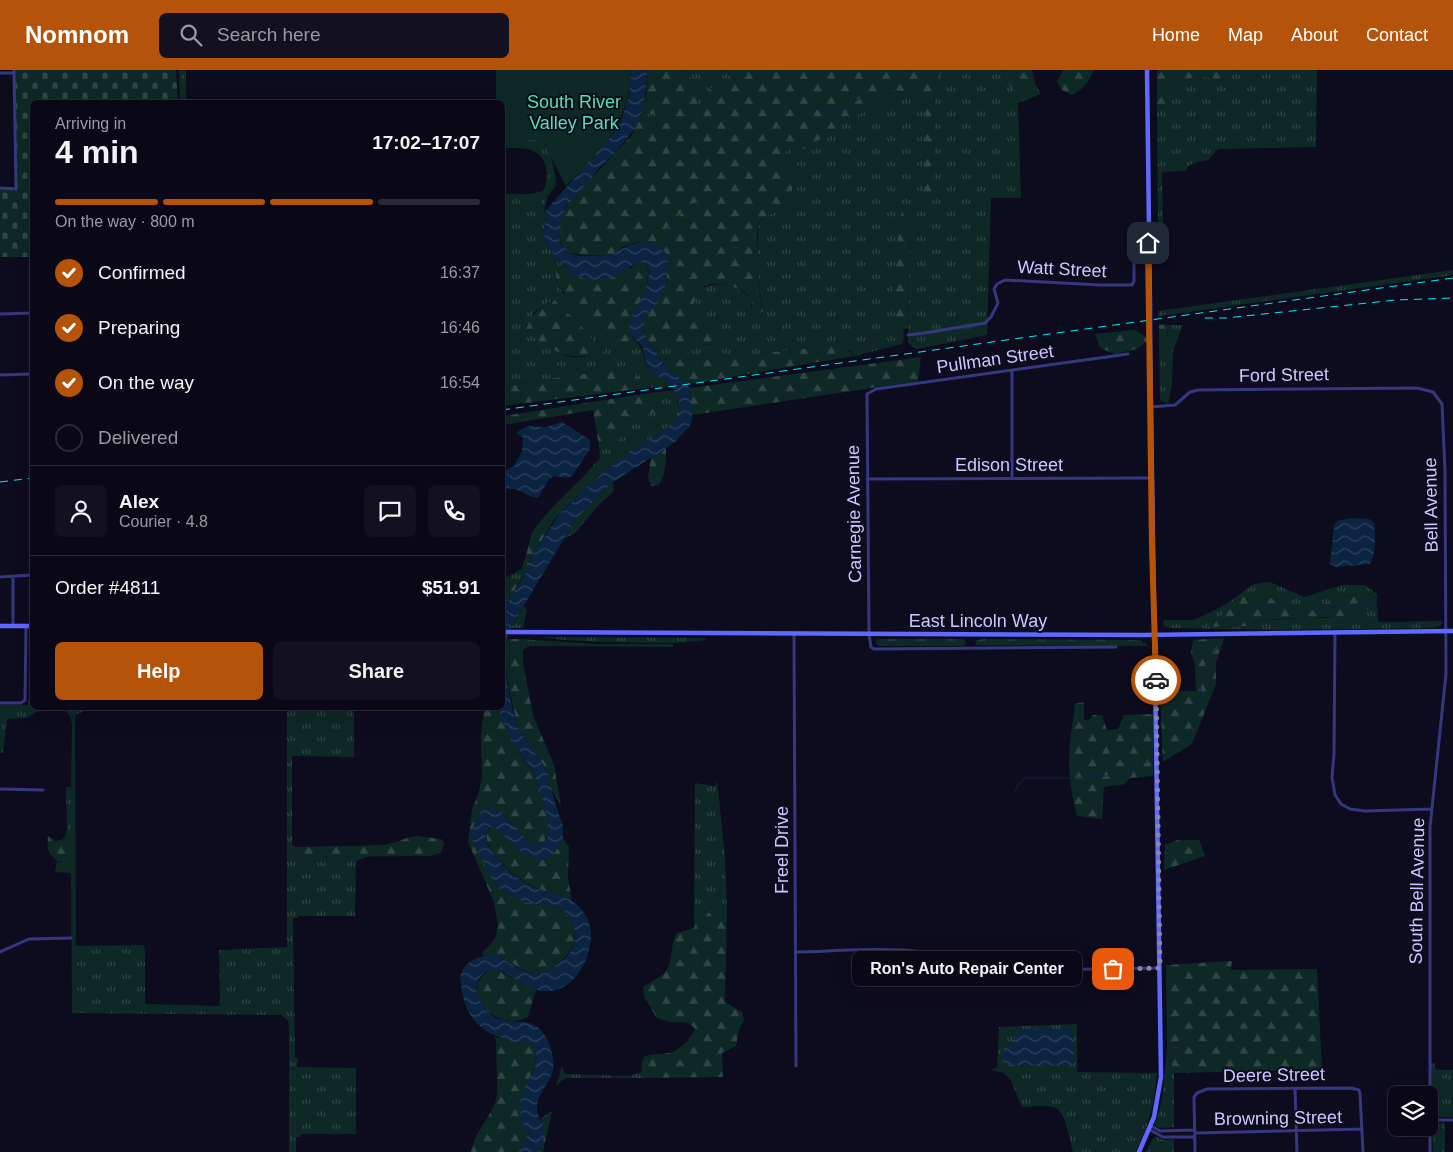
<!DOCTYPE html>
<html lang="en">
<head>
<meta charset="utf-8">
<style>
  body { margin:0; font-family:Helvetica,sans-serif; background:#13111f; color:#f1f3f6; height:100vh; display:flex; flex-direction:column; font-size:19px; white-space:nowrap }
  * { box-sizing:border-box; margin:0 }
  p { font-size:16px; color:#999aa1 }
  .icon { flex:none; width:28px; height:28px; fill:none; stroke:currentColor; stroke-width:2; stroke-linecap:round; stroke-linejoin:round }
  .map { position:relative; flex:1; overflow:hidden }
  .drawer { position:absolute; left:30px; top:30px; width:475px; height:610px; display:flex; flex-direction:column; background:#0a0816; border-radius:8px; box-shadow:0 5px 20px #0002,0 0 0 1px #2a2935 }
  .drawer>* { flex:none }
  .buttons { position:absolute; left:1388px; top:1016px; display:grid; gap:10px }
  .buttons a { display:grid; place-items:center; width:50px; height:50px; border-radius:8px; background:#0a0816; box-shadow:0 5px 20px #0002,0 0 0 1px #2a2935; font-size:25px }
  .pin { position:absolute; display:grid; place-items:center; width:42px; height:42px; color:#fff; margin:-21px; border-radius:10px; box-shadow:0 2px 8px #0006 }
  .courier { position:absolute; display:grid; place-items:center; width:50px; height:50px; margin:-25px; border:4px solid #b45309; border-radius:50%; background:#fff; color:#222; box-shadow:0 1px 6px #0007 }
  .bubble { position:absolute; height:35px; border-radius:8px; background:#0a0816; box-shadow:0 5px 20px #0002,0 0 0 1px #2a2935; font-size:16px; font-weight:700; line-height:35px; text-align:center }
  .summary em { font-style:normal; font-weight:700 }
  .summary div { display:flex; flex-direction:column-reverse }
  .summary { display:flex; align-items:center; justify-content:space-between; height:85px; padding:0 25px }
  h1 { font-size:32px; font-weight:700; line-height:38px }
  .bar { display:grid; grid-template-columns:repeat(4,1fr); gap:8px 5px; align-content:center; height:60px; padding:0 25px }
  .bar i { height:6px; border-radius:4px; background:#2a2935 }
  .bar .on { background:#b45309 }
  .bar p { grid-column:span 4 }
  .line { display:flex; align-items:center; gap:12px; padding:0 25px; border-top:1px solid #2a2935 }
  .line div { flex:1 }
  .round { display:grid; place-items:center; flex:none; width:52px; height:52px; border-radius:8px; background:#13111f }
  ol { padding:0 25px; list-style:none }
  li { display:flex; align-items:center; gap:15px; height:55px }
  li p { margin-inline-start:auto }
  li .icon { padding:5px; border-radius:50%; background:#b45309; color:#fff; stroke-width:4 }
  li:last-child { color:#999aa1 }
  li i { width:28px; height:28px; border:2px solid #2a2935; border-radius:50% }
  .primary-button { display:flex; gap:10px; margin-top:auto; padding:10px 25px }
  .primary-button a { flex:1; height:58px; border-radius:8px; background:#b45309; color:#fff; font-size:20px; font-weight:700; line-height:58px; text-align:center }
  .primary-button a+a { background:#13111f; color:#f1f3f6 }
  header { display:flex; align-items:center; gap:30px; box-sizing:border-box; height:70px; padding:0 25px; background:#b45309; color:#fff }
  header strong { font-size:24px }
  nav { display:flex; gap:28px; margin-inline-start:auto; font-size:18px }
  .search { width:350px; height:45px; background:#13111f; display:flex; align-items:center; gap:12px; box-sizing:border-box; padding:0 18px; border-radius:8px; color:#999aa1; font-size:19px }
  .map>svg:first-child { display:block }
</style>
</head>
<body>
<header>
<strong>Nomnom</strong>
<div class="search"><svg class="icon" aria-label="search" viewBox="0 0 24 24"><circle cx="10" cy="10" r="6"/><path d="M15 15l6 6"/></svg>Search here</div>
<nav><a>Home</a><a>Map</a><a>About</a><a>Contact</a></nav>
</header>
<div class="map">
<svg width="1453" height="1082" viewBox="0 0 1453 1082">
  <defs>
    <pattern id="grass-tufts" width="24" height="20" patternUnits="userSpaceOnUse" patternTransform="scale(1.25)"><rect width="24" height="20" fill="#0e2825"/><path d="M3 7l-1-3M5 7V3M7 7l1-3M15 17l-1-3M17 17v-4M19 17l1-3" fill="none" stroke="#304646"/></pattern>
    <pattern id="forest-firs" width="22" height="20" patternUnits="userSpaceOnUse" patternTransform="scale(1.25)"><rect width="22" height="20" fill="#0e2825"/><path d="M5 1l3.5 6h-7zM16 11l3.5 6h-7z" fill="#304646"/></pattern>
    <pattern id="cemetery-stones" width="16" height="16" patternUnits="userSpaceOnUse" patternTransform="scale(1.25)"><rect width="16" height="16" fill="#0e2825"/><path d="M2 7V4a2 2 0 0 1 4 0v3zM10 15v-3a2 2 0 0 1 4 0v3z" fill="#304646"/></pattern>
    <pattern id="water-waves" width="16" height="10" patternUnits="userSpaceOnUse" patternTransform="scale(1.25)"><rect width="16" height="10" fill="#0b2442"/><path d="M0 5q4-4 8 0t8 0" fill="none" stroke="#2d425e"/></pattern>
  </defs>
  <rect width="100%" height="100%" fill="#0d0b1e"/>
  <path fill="url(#grass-tufts)" fill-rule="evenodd" d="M179,0H186V32H180Z
    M687,0H726L729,5L736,9V13L729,17L717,16L710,19L700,38L689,48L672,53L639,50L642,43L676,47L701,28Z
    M943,0H1000L1006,12L1028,16L1034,8L1035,14L1041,24L1018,33L1021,128H991L987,265L917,279L912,277L908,272L910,143L907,138L902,140L897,182L899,255C905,261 905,266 902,274L855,286L850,280L829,276L766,283L740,290H711L681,288L661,290L653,278L695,274L713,275L705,251L693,237C694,234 695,229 696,226C707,205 741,216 752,230L751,239L762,233C756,207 756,177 760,150L792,132V100L784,98L775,89L785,81L797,77L883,31L889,23L894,20L925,24L932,130L935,11Z
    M1239,0H1317L1316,77L1218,79L1208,90C1198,92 1190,92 1185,101L1162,102L1163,158L1158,155L1157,38L1162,37L1170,21L1171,10L1206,7L1223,10Z
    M503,70H542L551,86L556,108L555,117L547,127L544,140L547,139L543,164L550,180L563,194L556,200V210L563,223L620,273L634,270C647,280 641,289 649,299C656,306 665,310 673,316L656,318L624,298L541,310L503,317V124H530L543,121C551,105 547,82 527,79C519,78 510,78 503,78ZM555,230L558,235L603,281C591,286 572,291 561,283C555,280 538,252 532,244L547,233Z
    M1453,200V205L1159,246L1158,241Z
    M1168,255H1183L1173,281L1172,314L1168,334L1160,330L1159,270L1161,273L1168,266Z
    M675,320L680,340L679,346L674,353L666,359L651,368L584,420L560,443H554L545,455L539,453C558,429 581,411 600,388L599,376L605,378L618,370L634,351L647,346L659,328L656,322Z
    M531,488L527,501L519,513L513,511L503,520L502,510L521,499L525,489Z
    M1270,512L1304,527L1342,515H1365L1377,524V528L1367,524H1353L1320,535L1313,539L1305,541L1265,526L1239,527L1227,537L1220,548L1211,552L1223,557L1250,556L1260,551L1314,547L1324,548L1376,538L1377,533L1378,552L1443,551L1441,555L1434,558L1269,560L1170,558L1164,556L1163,550H1194L1223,536L1254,514Z
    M524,536L527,540L523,558H511Z
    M541,567L704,568L707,570L673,573L604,572L564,570Z
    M519,569L596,574H673V577L529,576L523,580Z
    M878,569H962L965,570L966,573L963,576H879L875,572Z
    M982,569L1139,570L1143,571V575L1144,572L1148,576L976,575L975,571Z
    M28,630H32V638H43L27,648L7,649L3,683H0V635H28Z
    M64,638H150L141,640L84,641L76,645L75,648L76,876L144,875L145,881V933L147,934L220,936L219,880L287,877V638H354V687L292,686V775L296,777V783L300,787L369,786L356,791L355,846H298V848H293L295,988H298L297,997L356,998V1064H301V1067H296V1082H289V955L288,951L281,945L72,943L71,803L55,802L57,791L61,792L72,784L65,767L67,760L66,717H71L72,656L71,648Z
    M717,710L725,786L727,841L721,839L694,858L695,713L712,716L716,715Z
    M1077,954V1002L1157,1003C1155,1030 1149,1058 1135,1082H1073C1070,1072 1066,1043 1056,1038C1048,1035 1033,1037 1024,1037L1021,1035L1011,1011L1004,1003L991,1000L997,997L999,957Z
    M1167,978L1174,1003V1057L1160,1058L1156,1056L1155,1053C1165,1029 1164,1003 1167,978Z
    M1431,993H1434L1435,998L1438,1000H1453V1047H1436L1432,1044Z
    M562,996L565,1004L629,1006L641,1002V1008H567L561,1011L556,1017Z
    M1435,1053H1445V1082H1433L1432,1056Z
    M1156,1066L1163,1070L1174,1069V1082H1146L1153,1068Z"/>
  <path fill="url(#forest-firs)" d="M648,0H687L701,28L687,45L676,47L642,43L646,25Z
    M726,0H943L935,11L933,130H926L924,120L926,32L924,24L894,20L889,23L883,31L858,44L805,79C793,76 785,81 776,89L784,98L792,100V132L760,150L757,166L758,214L763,241L757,245L752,244C751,239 753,233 751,229C745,218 718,211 707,215C698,219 695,229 693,237L716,263L719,274L653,278L648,271L644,260V248L666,215L667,209L653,173C643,171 632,172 623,177C619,180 618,182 613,184C606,186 601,185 594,185C579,185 564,186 559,168C555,155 564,139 572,129L631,66L639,50L672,53L689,48L700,38L710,19L717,16L729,17L736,13V9L729,5Z
    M1000,0H1032L1034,8L1028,16L1015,21L1006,12Z
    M1063,0H1094C1089,11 1083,21 1071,25L1062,20L1057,11Z
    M1157,0H1239L1223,10L1206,7L1171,10L1170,21L1166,35L1157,38Z
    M907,138L910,143L908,258L903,260C884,242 899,165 902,140Z
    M638,192H643C655,201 642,229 636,240C634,244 631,247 630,251C628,258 631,264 634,270C626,272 615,275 607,271C598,267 562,222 557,212C556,208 556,204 556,200L563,194L567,198H631Z
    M555,230L563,240L574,248L604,282C565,293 556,281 525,262C532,245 537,237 555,230Z
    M1165,254L1168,255L1167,272L1161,274L1159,270V255Z
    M1133,260L1139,262L1147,268L1146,272L1137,279L1115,284L1100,278L1095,264Z
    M829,276C840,277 847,278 855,286L688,314L671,302L661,290L681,288L711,290H740L766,283Z
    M921,287L918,311L692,345L689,318Z
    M624,298L654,317L503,336V317L541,310Z
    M656,322L659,328L658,340L647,346L634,351L618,370L605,379L599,376L593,340L503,355V346Z
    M666,378C666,392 666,403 659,415L651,416L648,407L651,388Z
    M613,412L614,421L598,436L574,464L563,469L575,450Z
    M554,443H560L554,450L531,488L525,489L532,462L539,453L545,455Z
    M513,511L519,513L503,539V520Z
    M1353,524H1367L1377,528L1376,538L1341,546L1278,549L1260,551L1250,556L1209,557L1211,552L1220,548L1227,537L1239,527L1248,525L1265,526L1305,541L1313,539L1320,535Z
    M1224,568L1216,593V614L1192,674L1163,692L1160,621H1196L1195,595L1191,582L1193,570Z
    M506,569H519L523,580V593L533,645L554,695L561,735L551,719L547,700L518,659L507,609L504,577Z
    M1084,632V649L1088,651L1093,645H1102L1107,660L1118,659L1124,645L1153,644V706L1130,708L1125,714L1104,717L1102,749L1077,746C1073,731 1069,708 1069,692C1069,672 1073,653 1075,634Z
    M484,638H498L509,665L533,703L543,728L549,761L544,772L538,775H532L505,745L471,762L473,770L482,788L524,832L553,837L564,840C572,852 579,865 571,879C561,895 542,909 523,900C519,899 517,896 513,894C504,889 494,885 484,886L482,883L491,874L496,866L498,856L494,832L468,772L472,739L478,725L482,708L481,665Z
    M491,757C504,759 513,775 523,784L560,776L563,768L569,777L568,807L572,831C565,826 556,825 547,822C523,814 507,801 492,781C486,774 484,764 491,757Z
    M48,766L56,771L61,770L65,767L73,784L70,791H57C47,783 47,778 48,766Z
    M417,766L441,769L444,773L441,783L430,786L300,787L296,783V777L383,775C395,774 405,767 417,766Z
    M1177,770H1199L1205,786L1164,800L1165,775Z
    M721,839L727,841L725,932L742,942L744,950L739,960L736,976L722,983L723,1007L641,1008L642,993L644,987C652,983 660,985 668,983C678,982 691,969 695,959C688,950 680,953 670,952C666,951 661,949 657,948L644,927L643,917C650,912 661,908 666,901C673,893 669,877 677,863L694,858L699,851L711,842Z
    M1232,891L1231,900L1317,899L1322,1000L1174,1003L1167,978L1166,895Z
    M490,900H497L536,920L528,947C495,965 456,918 490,900Z
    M494,967L532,974C541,989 533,998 528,1012C526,1019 521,1041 522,1048C524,1056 527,1063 527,1071L518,1082H471C474,1063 488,1050 495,1033C500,1021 495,985 496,970Z
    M552,1041L543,1082H540L544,1063L541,1048Z"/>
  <path fill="url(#cemetery-stones)" d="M14,0H176L178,32H32V187H0V118L16,119Z"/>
  <path fill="#0e2825" d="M496,0H632C627,56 603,78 566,116L542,70H503L502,32H496Z"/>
  <path fill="url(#water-waves)" d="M632,0H648L644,36L637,56L613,85L597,100L591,109L565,138L558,165L561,175L572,184L579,186L611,185L629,175L641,172L653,173L664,181L668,187V193L666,215L658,232L644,248V260L648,271L664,294L671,302L688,314L692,337V351L689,357L674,373L613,412L575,450L513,554L504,576L505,598L510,628L518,659L547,700L554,730L563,756V768L560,776L554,783L548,788L539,791L523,784L496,758L490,757C483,766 487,776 494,784C506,800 519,811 538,819C553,825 570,825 581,839C588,847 591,856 591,867C590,895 569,928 537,920C522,917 511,903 496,900C490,899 484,902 480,907C476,913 475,922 479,928C483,936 488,945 496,948C513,955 532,946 544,964C550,973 555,989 553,1000C550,1013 539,1022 537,1035C535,1045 545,1053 544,1063C544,1070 541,1076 540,1082H518L527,1071C526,1058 519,1046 520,1033C521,1012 546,996 532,974C516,971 499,970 485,960C469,949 463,933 461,914C460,909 460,904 463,899C466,894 472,890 478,888C502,878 512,901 531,903C550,904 573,888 575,868C576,858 569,848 564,840L553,837L524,832L499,818L489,804L471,766C471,758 476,751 480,744C494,721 521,766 532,775C555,775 548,755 545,740C542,727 539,715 533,703C526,689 515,677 508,663C504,655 501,646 498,638H502L503,539L525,505L533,484L559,445L584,420L609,398L640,374L666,359L679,346V333L673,316C665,310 653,306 648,297C644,291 645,281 641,275C637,270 631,268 629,260C627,242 662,206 643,192H638L612,208L602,210H587L574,205L567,198L550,180L543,164L547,139L612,65L622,48L629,24Z
    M562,352L590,370V379L572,406L568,408L554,406L549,409L538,428C525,427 516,414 503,420C502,407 500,401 514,396L522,381L523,367L517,364L518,361L529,356L546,357Z
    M1352,448L1369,449L1374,453C1376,466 1376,482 1370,494L1336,497L1330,494L1334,456L1337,451Z
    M1040,958L1044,960H1071L1074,965V993L1071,996L1011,995L1003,993C1001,977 1005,976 1015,968L1017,962Z"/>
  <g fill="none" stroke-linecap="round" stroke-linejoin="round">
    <path stroke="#0b2442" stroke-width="1" d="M1021,0L1025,4
      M667,209L675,206L678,202L677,191L667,172V158L675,148L693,134L710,127L729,113L745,98L756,78L783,52L795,45L808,40L841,38L862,28L880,27L908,0
      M1228,551L1252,534H1281L1294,541L1301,542L1354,534L1375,535
      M1160,685L1169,682L1180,676L1191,663L1194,644L1200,628L1202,600L1217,578
      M1014,723L1017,716L1025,708H1074L1120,705L1155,688"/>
    <path stroke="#35387e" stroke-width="3" d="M0,3H14
      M0,118L16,119L14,0
      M0,244L32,243
      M908,265L924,263L985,253L991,247L998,233L994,219L997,214L1005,210L1100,215H1132L1134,211V175L1149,173
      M1012,301V409
      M0,305L32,304
      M1151,337L1175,335L1190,322L1198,320L1417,318L1433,322L1442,334L1445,401L1446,604L1430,757V1082
      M867,409L1151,408
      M13,506V556
      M0,507L32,505
      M1335,563L1334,684L1332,707L1335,725L1341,734L1350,739L1365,741L1432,739
      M794,564L796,996
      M1116,577L874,579L871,577L869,564L867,324L876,319L1128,284
      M0,633H21L25,630L26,556
      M0,719L43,720
      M0,882L29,869L71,868
      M796,882C838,881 883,877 925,882C962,886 997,898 1034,900L1160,898
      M1295,1019L1297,1082
      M1430,1050H1453
      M1151,1056L1160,1061L1195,1060
      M1150,1060L1163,1067H1195
      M1195,1063L1362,1059
      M1195,1082L1194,1027L1197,1023L1207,1019L1351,1018L1359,1020L1360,1024L1363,1082"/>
    <path stroke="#5f69ff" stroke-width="4.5" d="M1147,0L1150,235
      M0,556H32
      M502,562L1143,565L1453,561
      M1139,1082L1154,1047L1161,1007L1150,271"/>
    <path stroke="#00eff3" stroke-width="1" stroke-dasharray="8 6" stroke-linecap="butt" d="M1205,248H1226L1396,230L1453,228
      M502,340L1453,208
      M0,412L32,408"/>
    <path stroke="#5f69ff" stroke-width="4.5" d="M1150,235V271"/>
  </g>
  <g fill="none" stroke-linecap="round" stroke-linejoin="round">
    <path stroke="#8886b0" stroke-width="5" stroke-dasharray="0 9" d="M1113,899L1160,898L1156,610"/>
    <path stroke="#b45309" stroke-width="6" d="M1148,173L1152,477L1156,610"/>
  </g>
  <g text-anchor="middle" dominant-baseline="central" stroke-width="4" stroke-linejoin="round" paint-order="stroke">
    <g font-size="18" fill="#52e1b1" stroke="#0d0b1e">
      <text x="574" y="32">South River<tspan x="574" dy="21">Valley Park</tspan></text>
    </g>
    <g font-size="18" fill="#cac8ff" stroke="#0d0b1e">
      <text transform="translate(1062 199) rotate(3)">Watt Street</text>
      <text transform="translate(995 289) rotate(-8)">Pullman Street</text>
      <text transform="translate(1284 305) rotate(-1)">Ford Street</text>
      <text x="1009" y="395">Edison Street</text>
      <text transform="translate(1431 435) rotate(-91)">Bell Avenue</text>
      <text transform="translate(854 444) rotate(-91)">Carnegie Avenue</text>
      <text x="978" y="551">East Lincoln Way</text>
      <text transform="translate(782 780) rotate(-90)">Freel Drive</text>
      <text transform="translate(1417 821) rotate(-89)">South Bell Avenue</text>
      <text transform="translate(1274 1005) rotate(-1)">Deere Street</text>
      <text transform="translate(1278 1048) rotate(-1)">Browning Street</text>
    </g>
  </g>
</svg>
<div class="buttons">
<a><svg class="icon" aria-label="layers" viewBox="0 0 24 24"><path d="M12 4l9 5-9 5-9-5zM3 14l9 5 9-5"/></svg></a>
</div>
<div class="pin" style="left:1113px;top:899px;background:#ea580c"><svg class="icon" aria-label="bag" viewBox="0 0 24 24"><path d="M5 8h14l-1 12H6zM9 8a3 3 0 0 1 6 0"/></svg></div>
<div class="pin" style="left:1148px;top:173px;background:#1f2937"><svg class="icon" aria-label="home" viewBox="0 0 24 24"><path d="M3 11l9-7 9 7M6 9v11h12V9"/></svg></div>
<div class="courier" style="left:1156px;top:610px"><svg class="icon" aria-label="car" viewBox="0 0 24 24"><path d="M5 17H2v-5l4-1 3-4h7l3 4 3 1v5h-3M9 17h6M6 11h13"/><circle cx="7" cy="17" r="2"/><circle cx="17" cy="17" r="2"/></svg></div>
<div class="bubble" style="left:852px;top:881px;width:230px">Ron's Auto Repair Center</div>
<section class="drawer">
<div class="summary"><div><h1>4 min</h1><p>Arriving in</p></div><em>17:02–17:07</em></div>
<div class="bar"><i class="on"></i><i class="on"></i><i class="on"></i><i></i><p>On the way · 800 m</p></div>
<ol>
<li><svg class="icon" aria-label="check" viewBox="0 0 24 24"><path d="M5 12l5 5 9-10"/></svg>Confirmed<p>16:37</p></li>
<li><svg class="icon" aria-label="check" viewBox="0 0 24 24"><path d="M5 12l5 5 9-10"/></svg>Preparing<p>16:46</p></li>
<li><svg class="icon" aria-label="check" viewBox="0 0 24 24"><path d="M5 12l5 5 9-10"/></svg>On the way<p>16:54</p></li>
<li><i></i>Delivered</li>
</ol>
<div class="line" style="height:90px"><a class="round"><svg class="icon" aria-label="person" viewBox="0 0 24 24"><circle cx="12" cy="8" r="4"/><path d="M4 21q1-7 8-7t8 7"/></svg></a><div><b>Alex</b><p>Courier · 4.8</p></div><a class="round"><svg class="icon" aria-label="chat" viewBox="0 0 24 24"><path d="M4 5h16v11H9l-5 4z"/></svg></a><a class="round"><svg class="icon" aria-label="phone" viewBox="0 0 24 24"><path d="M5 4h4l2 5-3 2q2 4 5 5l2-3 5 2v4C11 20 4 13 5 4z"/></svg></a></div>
<div class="line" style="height:65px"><div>Order #4811</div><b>$51.91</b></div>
<div class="primary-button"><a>Help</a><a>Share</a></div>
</section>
</div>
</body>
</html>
